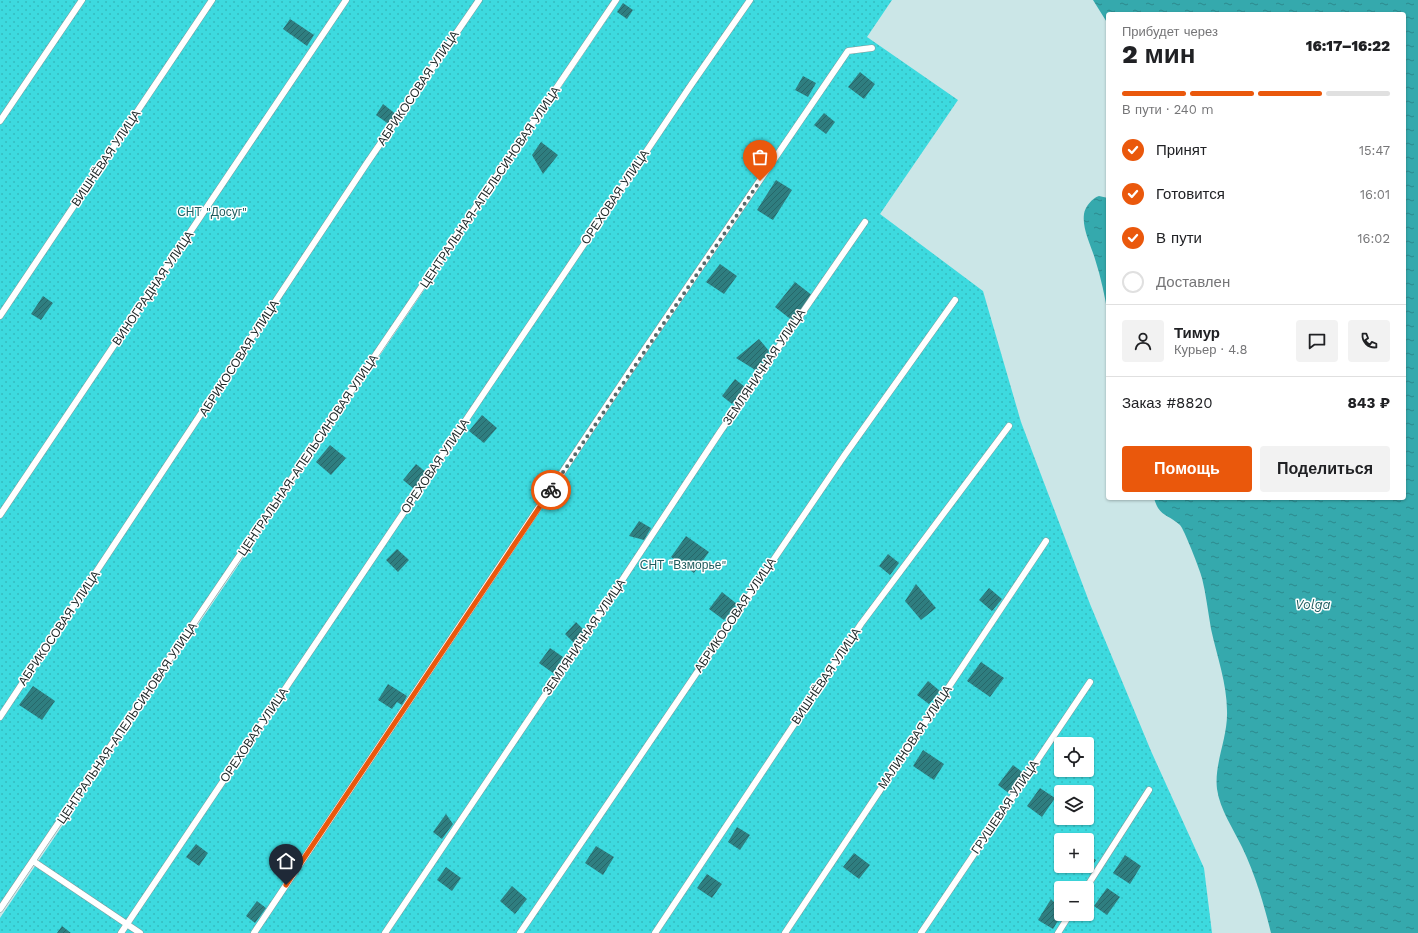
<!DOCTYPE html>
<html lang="ru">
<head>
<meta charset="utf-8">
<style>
  body { margin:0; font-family:"Work Sans",sans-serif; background:#f2f2f2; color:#202124; height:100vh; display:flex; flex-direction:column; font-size:15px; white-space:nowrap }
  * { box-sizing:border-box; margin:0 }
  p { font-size:13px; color:#757577 }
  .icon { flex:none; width:22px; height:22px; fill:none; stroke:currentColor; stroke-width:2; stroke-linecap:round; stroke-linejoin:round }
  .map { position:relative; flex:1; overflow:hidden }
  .drawer { position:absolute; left:1106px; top:12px; width:300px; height:488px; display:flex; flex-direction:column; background:#fff; border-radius:4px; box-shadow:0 1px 3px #0004 }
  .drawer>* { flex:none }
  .buttons { position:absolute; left:1054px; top:737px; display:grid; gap:8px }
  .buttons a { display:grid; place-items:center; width:40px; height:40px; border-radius:4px; background:#fff; box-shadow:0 1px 3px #0004; font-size:20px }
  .pin { position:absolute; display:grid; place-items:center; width:34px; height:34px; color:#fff; margin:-41px -17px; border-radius:50% 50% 50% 0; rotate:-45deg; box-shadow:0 0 4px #0007 }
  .pin .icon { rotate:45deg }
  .courier { position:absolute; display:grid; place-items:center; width:40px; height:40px; margin:-20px; border:3px solid #ea580c; border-radius:50%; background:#fff; color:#222; box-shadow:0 1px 5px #0007 }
  .overview em { font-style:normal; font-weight:800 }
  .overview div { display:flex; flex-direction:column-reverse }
  .overview { display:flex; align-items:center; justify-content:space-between; height:68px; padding:0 16px }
  h1 { font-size:26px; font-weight:800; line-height:30px }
  .bar { display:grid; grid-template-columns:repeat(4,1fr); gap:6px 4px; align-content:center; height:48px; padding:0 16px }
  .bar i { height:5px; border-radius:3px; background:#e0e0e0 }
  .bar .current { background:#ea580c }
  .bar p { grid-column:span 4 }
  .line { display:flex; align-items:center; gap:10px; padding:0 16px; border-top:1px solid #e0e0e0 }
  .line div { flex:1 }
  .round { display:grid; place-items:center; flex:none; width:42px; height:42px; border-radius:4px; background:#f2f2f2 }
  ol { padding:0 16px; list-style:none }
  li { display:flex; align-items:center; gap:12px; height:44px }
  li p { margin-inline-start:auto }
  li .icon { padding:4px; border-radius:50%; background:#ea580c; color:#fff; stroke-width:4 }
  li:last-child { color:#757577 }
  li i { width:22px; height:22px; border:2px solid #e0e0e0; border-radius:50% }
  .cta { display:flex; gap:8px; margin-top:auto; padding:8px 16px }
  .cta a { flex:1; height:46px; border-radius:4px; background:#ea580c; color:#fff; font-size:16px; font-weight:800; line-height:46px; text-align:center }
  .cta a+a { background:#f2f2f2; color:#202124 }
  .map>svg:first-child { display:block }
</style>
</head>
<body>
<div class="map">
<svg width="1418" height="933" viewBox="0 0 1418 933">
  <defs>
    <pattern id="garden-dots" width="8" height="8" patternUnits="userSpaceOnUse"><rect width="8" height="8" fill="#3ddadf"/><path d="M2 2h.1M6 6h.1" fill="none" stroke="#35bbbf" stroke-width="1.8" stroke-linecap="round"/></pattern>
    <pattern id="water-ripples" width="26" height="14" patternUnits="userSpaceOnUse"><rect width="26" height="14" fill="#35a9ad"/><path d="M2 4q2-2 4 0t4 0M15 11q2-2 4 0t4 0" fill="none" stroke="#2c898d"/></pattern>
    <pattern id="building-hatch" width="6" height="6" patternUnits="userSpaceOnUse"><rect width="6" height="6" fill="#2f7e80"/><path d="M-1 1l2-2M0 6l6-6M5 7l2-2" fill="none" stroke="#276769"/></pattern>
  </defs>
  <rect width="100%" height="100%" fill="#cbe6e7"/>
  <path fill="url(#garden-dots)" fill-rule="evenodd" d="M0,0H613L0,904Z
    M620,0H892L867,37L958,100L880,214L983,291L1021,422L1090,604L1151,751L1204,868L1212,933H0V918ZM1061,744H1087V770H1061ZM1061,792H1087V818H1061ZM1061,840H1087V866H1061ZM1061,888H1087V914H1061Z"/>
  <path fill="url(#water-ripples)" d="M1093,0H1418V933H1271C1264,904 1255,874 1242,847C1233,828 1220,810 1217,789C1214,763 1228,738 1227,711C1227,684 1217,656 1211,629C1208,612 1206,594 1202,578C1200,570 1184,529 1180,525C1168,514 1159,517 1154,498H1404V14H1108V24Z
    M1099,196L1108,198V316C1105,296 1101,278 1095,259C1091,245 1082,229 1084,214C1085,207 1092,198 1099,196Z"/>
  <path fill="url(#building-hatch)" d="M623,3L633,10L627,19L617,12Z
    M290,19L314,35L307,46L283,29Z
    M860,72L875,84L864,99L848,87Z
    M803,76L816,83L808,97L795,90Z
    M383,104L397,115L390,125L376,115Z
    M824,113L835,122L826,134L814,125Z
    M541,142L558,155L543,174L532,155Z
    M776,180L792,190L773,220L757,210Z
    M720,264L737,276L724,294L706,282Z
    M795,282L813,296L793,321L775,307Z
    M43,296L53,303L41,320L31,314Z
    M759,339L769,351L757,371L736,358Z
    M735,379L745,387L732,404L722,396Z
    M482,415L497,428L484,443L469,431Z
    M330,445L346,458L331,475L316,462Z
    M416,464L427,473L414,489L403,480Z
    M639,521L651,528L644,540L629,536Z
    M686,536L709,552L694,573L671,557Z
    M397,549L409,560L398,572L386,560Z
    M888,554L899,563L890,575L879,566Z
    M916,584L936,608L921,620L905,601Z
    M989,588L1002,599L992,611L979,600Z
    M722,592L737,604L724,620L709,609Z
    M576,622L585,631L574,643L565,634Z
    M550,648L563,657L553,673L539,663Z
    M981,662L1004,678L990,697L967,681Z
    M928,681L940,691L929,704L917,695Z
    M388,684L407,696L402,705L397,702L392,709L378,700Z
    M33,686L55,701L42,720L19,705Z
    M923,750L944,764L934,780L913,766Z
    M1013,765L1025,774L1010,794L998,785Z
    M1040,788L1055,798L1042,817L1027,806Z
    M446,814L453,824L442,839L433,832Z
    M737,827L750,835L740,850L728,842Z
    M196,844L208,853L199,866L186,857Z
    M596,846L614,857L603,875L585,863Z
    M854,853L870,865L859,879L843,867Z
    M1087,854L1096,860L1087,873L1076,866H1087Z
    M1125,855L1141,866L1130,884L1113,873Z
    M446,867L461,878L452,891L437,880Z
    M707,874L722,884L712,898L697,888Z
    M512,886L527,899L515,914L500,901Z
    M1107,888L1120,897L1107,915L1094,906Z
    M1051,899L1061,910L1062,914L1053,929L1038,920Z
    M257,901L266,908L255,923L246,916Z
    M62,926L71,933H57Z"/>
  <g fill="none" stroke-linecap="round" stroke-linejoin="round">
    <defs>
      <path id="lane" d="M0,121L82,0
        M0,316L212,0
        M0,515L346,0
        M0,717L367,163L479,0
        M33,861L140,933
        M1086,888L1149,790
        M0,909L616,0
        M121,933L691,85L750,0
        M254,933L636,362L848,51L872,48
        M385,933L605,606L720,432L865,222
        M520,933L844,456L955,300
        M655,933L861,624L1009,426
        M785,933L1046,541
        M921,933L1090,682
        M1058,933L1070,914"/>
    </defs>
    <use href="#lane" stroke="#839c9c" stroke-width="7"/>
    <use href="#lane" stroke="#fff" stroke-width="6"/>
  </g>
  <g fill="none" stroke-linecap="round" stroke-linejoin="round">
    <path stroke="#59696a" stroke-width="4" stroke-dasharray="0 7.2" d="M551,490L760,181"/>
    <path stroke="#ea580c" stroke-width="5" d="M286,885L551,490"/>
  </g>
  <g text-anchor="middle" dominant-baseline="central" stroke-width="3" stroke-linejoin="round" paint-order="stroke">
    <g font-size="12" fill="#1c2626" stroke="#fff">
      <text transform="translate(418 88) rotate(-56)">АБРИКОСОВАЯ УЛИЦА</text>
      <text transform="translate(106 158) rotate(-56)">ВИШНЁВАЯ УЛИЦА</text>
      <text transform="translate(490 187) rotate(-56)">ЦЕНТРАЛЬНАЯ-АПЕЛЬСИНОВАЯ УЛИЦА</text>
      <text transform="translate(615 197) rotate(-56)">ОРЕХОВАЯ УЛИЦА</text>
      <text transform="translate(153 288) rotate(-56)">ВИНОГРАДНАЯ УЛИЦА</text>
      <text transform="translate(239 358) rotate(-57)">АБРИКОСОВАЯ УЛИЦА</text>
      <text transform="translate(764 367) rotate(-56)">ЗЕМЛЯНИЧНАЯ УЛИЦА</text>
      <text transform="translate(308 455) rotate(-56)">ЦЕНТРАЛЬНАЯ-АПЕЛЬСИНОВАЯ УЛИЦА</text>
      <text transform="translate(435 466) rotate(-56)">ОРЕХОВАЯ УЛИЦА</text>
      <text transform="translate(735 615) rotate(-56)">АБРИКОСОВАЯ УЛИЦА</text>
      <text transform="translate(59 628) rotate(-56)">АБРИКОСОВАЯ УЛИЦА</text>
      <text transform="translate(584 637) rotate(-56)">ЗЕМЛЯНИЧНАЯ УЛИЦА</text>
      <text transform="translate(826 676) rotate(-56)">ВИШНЁВАЯ УЛИЦА</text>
      <text transform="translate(127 723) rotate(-56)">ЦЕНТРАЛЬНАЯ-АПЕЛЬСИНОВАЯ УЛИЦА</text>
      <text transform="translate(254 735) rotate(-56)">ОРЕХОВАЯ УЛИЦА</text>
      <text transform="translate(915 737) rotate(-56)">МАЛИНОВАЯ УЛИЦА</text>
      <text transform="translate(1005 807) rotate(-56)">ГРУШЕВАЯ УЛИЦА</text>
    </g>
    <g font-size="12" fill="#1f5d5f" stroke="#fff">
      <text x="212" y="212">СНТ "Досуг"</text>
      <text x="683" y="565">СНТ "Взморье"</text>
    </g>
    <g font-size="13" font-style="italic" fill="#1f5d60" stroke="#fff">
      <text x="1313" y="604">Volga</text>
    </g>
  </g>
</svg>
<div class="buttons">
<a><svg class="icon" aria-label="locate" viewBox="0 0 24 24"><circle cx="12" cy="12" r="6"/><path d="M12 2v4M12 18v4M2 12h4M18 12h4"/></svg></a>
<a><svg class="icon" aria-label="layers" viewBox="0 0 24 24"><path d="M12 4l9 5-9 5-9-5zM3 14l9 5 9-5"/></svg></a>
<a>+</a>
<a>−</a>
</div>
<div class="pin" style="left:760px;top:181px;background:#ea580c"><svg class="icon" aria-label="bag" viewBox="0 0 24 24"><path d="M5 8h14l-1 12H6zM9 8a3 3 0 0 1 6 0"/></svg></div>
<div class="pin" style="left:286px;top:885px;background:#1f2937"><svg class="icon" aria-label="home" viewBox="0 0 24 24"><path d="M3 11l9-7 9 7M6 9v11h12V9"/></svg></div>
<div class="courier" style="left:551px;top:490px"><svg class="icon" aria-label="bike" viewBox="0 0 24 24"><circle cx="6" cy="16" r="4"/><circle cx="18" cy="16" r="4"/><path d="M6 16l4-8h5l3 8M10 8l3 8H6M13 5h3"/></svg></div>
<section class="drawer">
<div class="overview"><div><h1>2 мин</h1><p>Прибудет через</p></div><em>16:17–16:22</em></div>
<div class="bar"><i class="current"></i><i class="current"></i><i class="current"></i><i></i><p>В пути · 240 m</p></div>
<ol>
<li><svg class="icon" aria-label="check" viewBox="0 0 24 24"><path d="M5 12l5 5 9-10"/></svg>Принят<p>15:47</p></li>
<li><svg class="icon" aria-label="check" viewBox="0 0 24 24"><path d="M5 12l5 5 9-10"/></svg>Готовится<p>16:01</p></li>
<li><svg class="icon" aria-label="check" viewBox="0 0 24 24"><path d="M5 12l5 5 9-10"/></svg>В пути<p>16:02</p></li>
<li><i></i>Доставлен</li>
</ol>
<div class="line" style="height:72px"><a class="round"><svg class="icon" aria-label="person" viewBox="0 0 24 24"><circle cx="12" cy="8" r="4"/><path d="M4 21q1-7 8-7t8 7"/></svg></a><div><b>Тимур</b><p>Курьер · 4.8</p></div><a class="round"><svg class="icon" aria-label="chat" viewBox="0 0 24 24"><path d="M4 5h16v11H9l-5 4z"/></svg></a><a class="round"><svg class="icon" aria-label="phone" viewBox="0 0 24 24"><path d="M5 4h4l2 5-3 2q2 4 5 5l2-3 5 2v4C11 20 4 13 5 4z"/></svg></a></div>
<div class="line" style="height:52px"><div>Заказ #8820</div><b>843 ₽</b></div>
<div class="cta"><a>Помощь</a><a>Поделиться</a></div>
</section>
</div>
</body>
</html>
